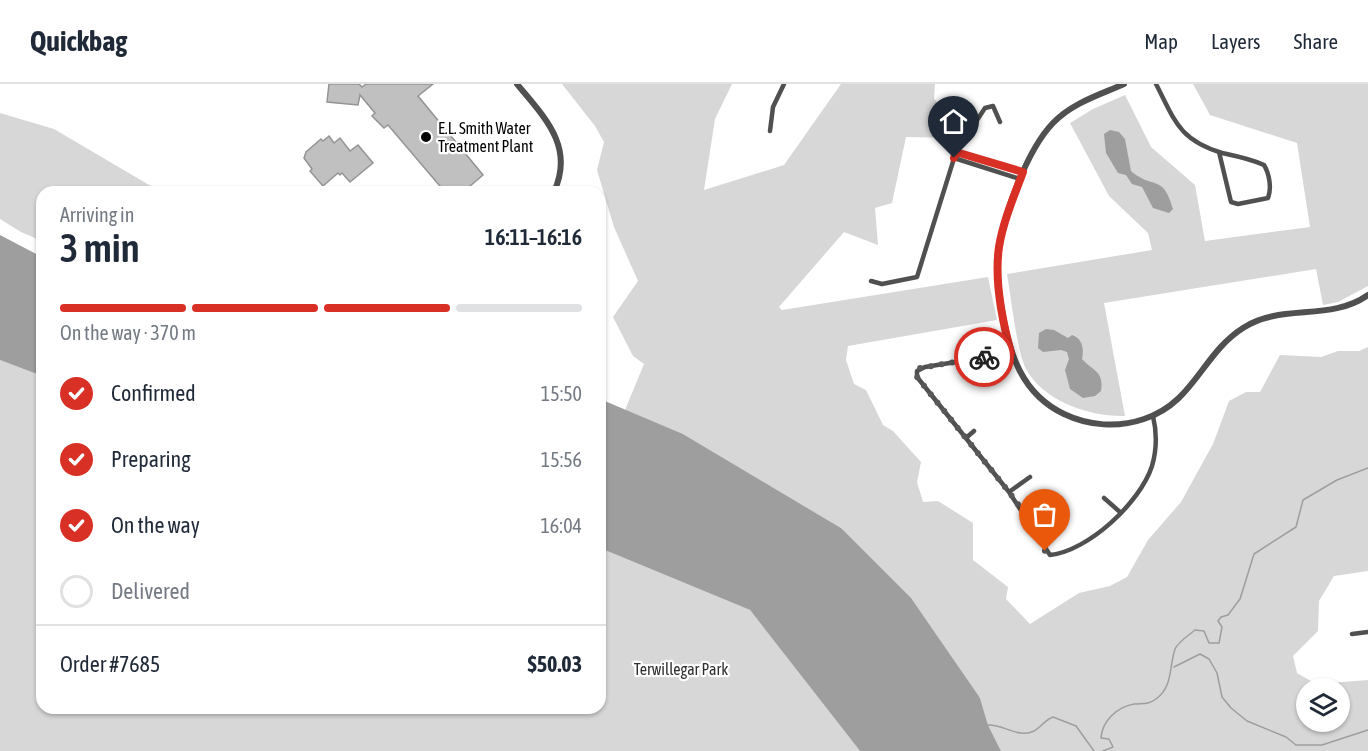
<!DOCTYPE html>
<html lang="en">
<head>
<meta charset="utf-8">
<style>
  body { margin:0; font-family:"Asap Condensed",sans-serif; background:#f6f6f7; color:#1f2937; height:100vh; display:flex; flex-direction:column; font-size:22px; white-space:nowrap }
  * { box-sizing:border-box; margin:0 }
  p { font-size:20px; color:#747a83 }
  .icon { flex:none; width:33px; height:33px; fill:none; stroke:currentColor; stroke-width:2; stroke-linecap:round; stroke-linejoin:round }
  .map { position:relative; flex:1; overflow:hidden }
  .sheet { position:absolute; left:36px; top:102px; width:570px; height:528px; display:flex; flex-direction:column; background:#fff; border-radius:18px; box-shadow:0 2px 4px #0004 }
  .sheet>* { flex:none }
  .controls { position:absolute; left:1296px; top:594px; display:grid; gap:12px }
  .controls a { display:grid; place-items:center; width:54px; height:54px; border-radius:50%; background:#fff; box-shadow:0 2px 4px #0004; font-size:30px }
  .pin { position:absolute; display:grid; place-items:center; width:51px; height:51px; color:#fff; margin:-62px -26px; border-radius:50% 50% 50% 0; rotate:-45deg; box-shadow:0 0 6px #0007 }
  .pin .icon { rotate:45deg }
  .courier { position:absolute; display:grid; place-items:center; width:60px; height:60px; margin:-30px; border:4px solid #d93025; border-radius:50%; background:#fff; color:#222; box-shadow:0 2px 8px #0007 }
  .headline em { font-style:normal; font-weight:600 }
  .headline div { display:flex; flex-direction:column-reverse }
  .headline { display:flex; align-items:center; justify-content:space-between; height:102px; padding:0 24px }
  h1 { font-size:39px; font-weight:600; line-height:45px }
  .bar { display:grid; grid-template-columns:repeat(4,1fr); gap:9px 6px; align-content:center; height:72px; padding:0 24px }
  .bar i { height:8px; border-radius:4px; background:#e0e1e3 }
  .bar .selected { background:#d93025 }
  .bar p { grid-column:span 4 }
  .line { display:flex; align-items:center; gap:15px; padding:0 24px; border-top:2px solid #e0e1e3 }
  .line div { flex:1 }
  ol { padding:0 24px; list-style:none }
  li { display:flex; align-items:center; gap:18px; height:66px }
  li p { margin-inline-start:auto }
  li .icon { padding:6px; border-radius:50%; background:#d93025; color:#fff; stroke-width:4 }
  li:last-child { color:#747a83 }
  li i { width:33px; height:33px; border:3px solid #e0e1e3; border-radius:50% }
  header { display:flex; align-items:center; gap:36px; box-sizing:border-box; height:84px; padding:0 30px; background:#fff; border-bottom:2px solid #e0e1e3 }
  header strong { font-size:28px }
  nav { display:flex; gap:33px; margin-inline-start:auto; font-size:21px }
  .map>svg:first-child { display:block }
</style>
</head>
<body>
<header>
<strong>Quickbag</strong>
<nav><a>Map</a><a>Layers</a><a>Share</a></nav>
</header>
<div class="map">
<svg width="1368" height="667" viewBox="0 0 1368 667">
  <rect width="100%" height="100%" fill="#fff"/>
  <path fill="#d7d7d7" fill-rule="evenodd" d="M562,0H732L715,35L704,106L784,81L841,0H935L934,15L964,43L958,54L906,53L892,119L875,124L878,161L844,148L779,223L782,226L988,193L997,236L848,262L846,276L854,300L866,306L883,341L893,347L921,378L917,398L923,418L938,417L973,439V476L1008,503L1006,515L1030,540L1079,509L1110,502L1127,493L1148,456L1181,418L1213,360L1229,317L1246,308H1260L1280,271L1321,273L1338,267H1359L1368,263V487L1334,492L1319,517L1318,547L1293,572L1297,589L1316,600L1368,596V667H1001L988,641L980,614L841,444L683,350L625,326L644,280L633,272L613,233L638,197L614,143L597,86L604,58L595,42ZM1306,604H1340V638H1306Z
    M1193,0H1368V202L1338,218L1323,221L1316,185L1104,219L1125,332C1091,333 1044,318 1026,285C1017,268 1011,213 1007,190L1152,166L1148,149L1109,112L1070,39L1093,25L1125,11L1151,63L1195,101L1205,157L1310,143L1297,59L1210,31Z
    M0,29L54,45L161,108H42V157L21,148L0,135Z
    M0,276L42,292V624H600V464L750,526L860,667H0Z"/>
  <path fill="#9e9e9e" d="M1110,46L1119,48L1125,55L1131,87C1153,106 1163,89 1173,125L1169,129L1153,124L1142,103L1132,100L1126,91L1118,89L1106,69L1104,50Z
    M0,151L42,173V292L0,276Z
    M1046,245L1054,246L1068,254L1072,251C1083,255 1084,265 1082,275C1094,288 1104,287 1101,307L1095,312L1083,314L1070,305L1065,286L1069,275L1067,268L1061,266L1043,268L1038,264L1039,249Z
    M600,315L683,350L841,444L911,514L980,614L988,641L1001,667H860L750,526L600,464Z"/>
  <g fill="none" stroke-linecap="round" stroke-linejoin="round">
    <path stroke="#9e9e9e" stroke-width="1.5" d="M1174,583L1200,570L1209,575L1217,589L1222,613L1231,624L1247,637L1286,653L1296,661H1322L1368,646
      M988,641C1003,640 1019,655 1034,647C1041,643 1045,636 1053,633L1076,642L1094,667
      M1103,667L1113,663L1109,655L1101,654C1102,637 1117,623 1134,620C1142,619 1148,621 1156,615C1173,603 1169,583 1175,565C1178,558 1189,551 1195,546L1204,547L1209,559H1219L1222,543L1218,537L1221,533L1228,531L1240,515L1254,470L1296,443L1303,416L1337,396L1368,384"/>
  </g>
  <path fill="#c0c0c0" stroke="#949494" stroke-width="1.5" d="M329,0H359L362,3L366,0H433L418,12L483,91L463,108H445L388,41L384,44L372,32L375,29L360,11L358,21L327,18Z
    M329,52L334,59L340,54L350,67L358,61L373,79L350,98L342,89L340,91L338,89L323,102L310,87L312,85L304,74L306,68L321,55L323,57Z"/>
  <g fill="none" stroke-linecap="round" stroke-linejoin="round">
    <path stroke="#505050" stroke-width="4.5" d="M1156,0C1175,37 1179,56 1222,69C1236,72 1251,75 1264,81C1269,89 1272,104 1268,114L1238,120L1231,118L1219,68
      M770,47L773,23L784,0
      M956,68L1023,88
      M954,74L1020,95
      M871,197L882,200L917,193L956,68L985,24L993,22L1000,38
      M1011,269L925,283L917,287V293L1009,408L1050,471C1088,467 1140,419 1152,382C1157,365 1157,349 1153,332
      M966,354L974,347
      M1009,408L1030,393
      M1104,414L1120,428
      M1352,550L1368,548"/>
    <path stroke="#505050" stroke-width="6" d="M517,0C544,33 575,62 554,108
      M1124,0C1099,11 1072,19 1053,39C1027,66 1001,135 998,172C996,190 999,208 1002,226C1009,270 1022,310 1064,330C1089,342 1118,344 1144,335C1194,319 1202,270 1243,244C1281,219 1330,238 1368,211"/>
  </g>
  <g fill="none" stroke-linecap="round" stroke-linejoin="round">
    <path stroke="#595959" stroke-width="6" stroke-dasharray="0 10.8" d="M984,273L920,284L917,287V293L1009,408L1028,434L1045,467"/>
    <path stroke="#d93025" stroke-width="8" d="M954,74L956,68L1023,88C1014,112 1003,138 999,163C994,197 1002,236 1011,269L984,273"/>
  </g>
  <circle fill="#000" stroke="#fff" stroke-width="2" cx="426" cy="53" r="6"/>
  <g text-anchor="middle" dominant-baseline="central" stroke-width="4.5" stroke-linejoin="round" paint-order="stroke">
    <g font-size="16" fill="#000" stroke="#fff" text-anchor="start">
      <text x="438" y="44">E.L. Smith Water<tspan x="438" dy="18">Treatment Plant</tspan></text>
    </g>
    <g font-size="16" fill="#2e2e2e" stroke="#fff">
      <text x="681" y="585">Terwillegar Park</text>
    </g>
  </g>
</svg>
<div class="controls">
<a><svg class="icon" aria-label="layers" viewBox="0 0 24 24"><path d="M12 4l9 5-9 5-9-5zM3 14l9 5 9-5"/></svg></a>
</div>
<div class="pin" style="left:1045px;top:467px;background:#ea580c"><svg class="icon" aria-label="bag" viewBox="0 0 24 24"><path d="M5 8h14l-1 12H6zM9 8a3 3 0 0 1 6 0"/></svg></div>
<div class="pin" style="left:954px;top:74px;background:#1f2937"><svg class="icon" aria-label="home" viewBox="0 0 24 24"><path d="M3 11l9-7 9 7M6 9v11h12V9"/></svg></div>
<div class="courier" style="left:984px;top:273px"><svg class="icon" aria-label="bike" viewBox="0 0 24 24"><circle cx="6" cy="16" r="4"/><circle cx="18" cy="16" r="4"/><path d="M6 16l4-8h5l3 8M10 8l3 8H6M13 5h3"/></svg></div>
<section class="sheet">
<div class="headline"><div><h1>3 min</h1><p>Arriving in</p></div><em>16:11–16:16</em></div>
<div class="bar"><i class="selected"></i><i class="selected"></i><i class="selected"></i><i></i><p>On the way · 370 m</p></div>
<ol>
<li><svg class="icon" aria-label="check" viewBox="0 0 24 24"><path d="M5 12l5 5 9-10"/></svg>Confirmed<p>15:50</p></li>
<li><svg class="icon" aria-label="check" viewBox="0 0 24 24"><path d="M5 12l5 5 9-10"/></svg>Preparing<p>15:56</p></li>
<li><svg class="icon" aria-label="check" viewBox="0 0 24 24"><path d="M5 12l5 5 9-10"/></svg>On the way<p>16:04</p></li>
<li><i></i>Delivered</li>
</ol>
<div class="line" style="height:78px"><div>Order #7685</div><b>$50.03</b></div>
</section>
</div>
</body>
</html>
